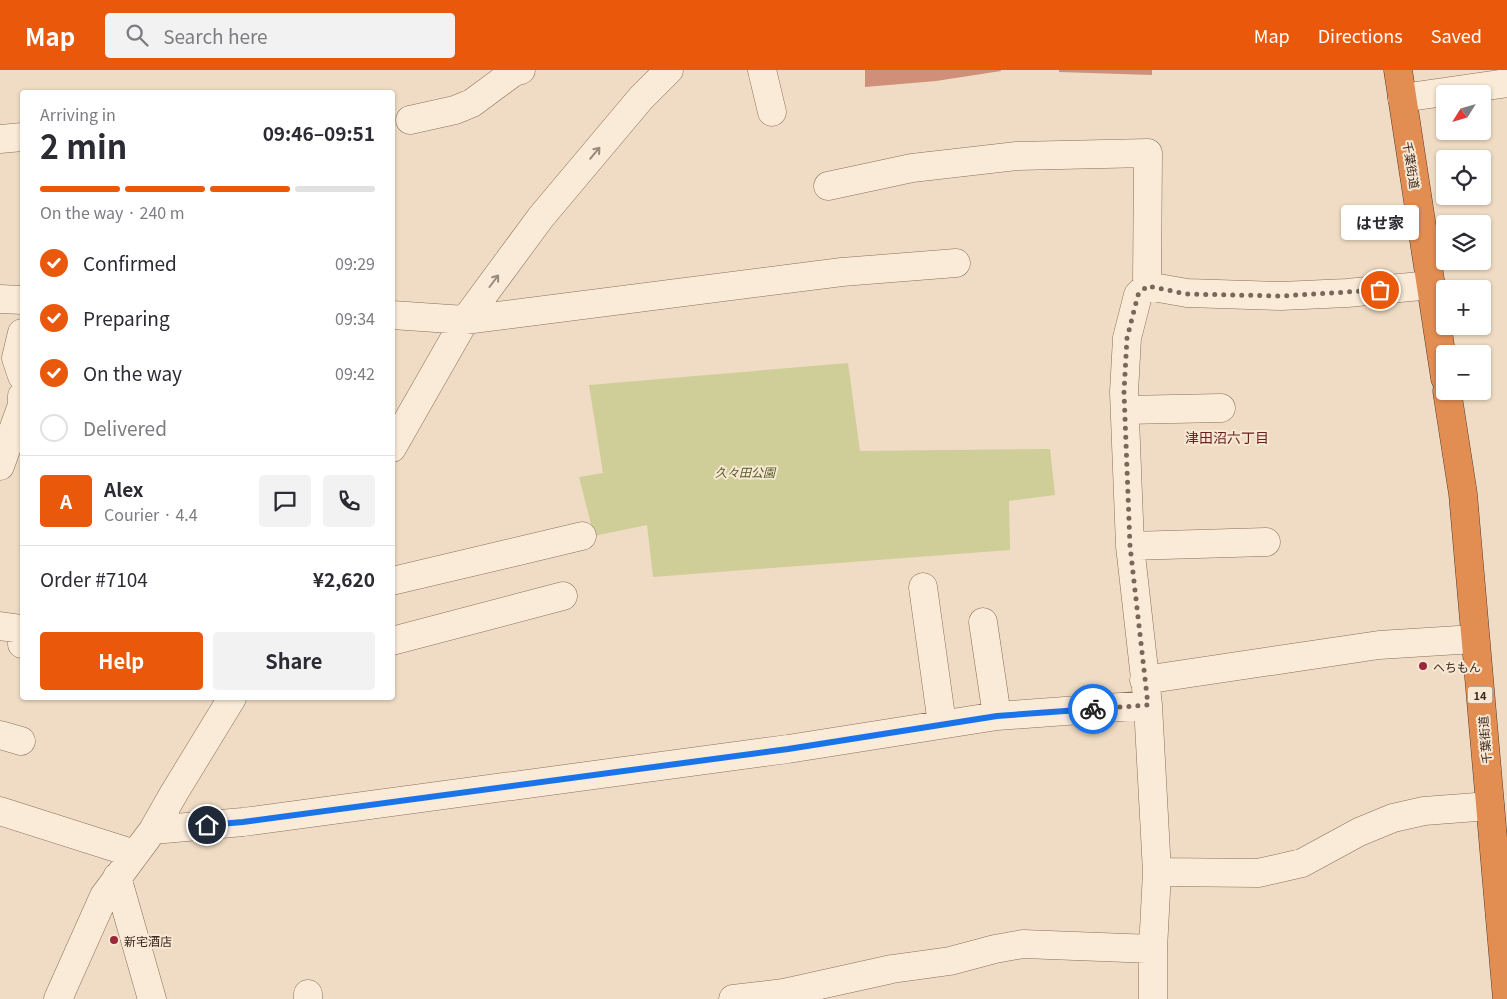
<!DOCTYPE html>
<html lang="en">
<head>
<meta charset="utf-8">
<style>
  body { margin:0; font-family:Georgia,"Noto Sans JP",serif; background:#f2f2f3; color:#2b2b33; height:100vh; display:flex; flex-direction:column; font-size:19px; white-space:nowrap }
  * { box-sizing:border-box; margin:0 }
  p { font-size:16px; color:#7c7c81 }
  .icon { flex:none; width:28px; height:28px; fill:none; stroke:currentColor; stroke-width:2; stroke-linecap:round; stroke-linejoin:round }
  .map { position:relative; flex:1; overflow:hidden }
  .drawer { position:absolute; left:20px; top:20px; width:375px; height:610px; display:flex; flex-direction:column; background:#fff; border-radius:5px; box-shadow:0 1px 4px #0004 }
  .drawer>* { flex:none }
  .needle { width:32px; rotate:233deg }
  .fabs { position:absolute; left:1436px; top:15px; display:grid; gap:10px }
  .fabs a { display:grid; place-items:center; width:55px; height:55px; border-radius:5px; background:#fff; box-shadow:0 1px 4px #0004; font-size:25px }
  .pin { position:absolute; display:grid; place-items:center; width:42px; height:42px; color:#fff; margin:-21px; border:2px solid #fff; border-radius:50%; box-shadow:0 1px 5px #0007 }
  .courier { position:absolute; display:grid; place-items:center; width:50px; height:50px; margin:-25px; border:4px solid #1a73e8; border-radius:50%; background:#fff; color:#222; box-shadow:0 1px 6px #0007 }
  .bubble { position:absolute; height:35px; border-radius:5px; background:#fff; box-shadow:0 1px 4px #0004; font-size:16px; font-weight:700; line-height:35px; text-align:center }
  .head em { font-style:normal; font-weight:700 }
  .head div { display:flex; flex-direction:column-reverse }
  .head { display:flex; align-items:center; justify-content:space-between; height:85px; padding:0 20px }
  h1 { font-size:32px; font-weight:700; line-height:38px }
  .bar { display:grid; grid-template-columns:repeat(4,1fr); gap:8px 5px; align-content:center; height:60px; padding:0 20px }
  .bar i { height:6px; border-radius:4px; background:#e1e1e2 }
  .bar .selected { background:#ea580c }
  .bar p { grid-column:span 4 }
  .line { display:flex; align-items:center; gap:12px; padding:0 20px; border-top:1px solid #e1e1e2 }
  .line div { flex:1 }
  .round { display:grid; place-items:center; flex:none; width:52px; height:52px; border-radius:5px; background:#f2f2f3 }
  ol { padding:0 20px; list-style:none }
  li { display:flex; align-items:center; gap:15px; height:55px }
  li p { margin-inline-start:auto }
  li .icon { padding:5px; border-radius:50%; background:#ea580c; color:#fff; stroke-width:4 }
  li:last-child { color:#7c7c81 }
  li i { width:28px; height:28px; border:2px solid #e1e1e2; border-radius:50% }
  .button { display:flex; gap:10px; margin-top:auto; padding:10px 20px }
  .button a { flex:1; height:58px; border-radius:5px; background:#ea580c; color:#fff; font-size:20px; font-weight:700; line-height:58px; text-align:center }
  .button a+a { background:#f2f2f3; color:#2b2b33 }
  header { display:flex; align-items:center; gap:30px; box-sizing:border-box; height:70px; padding:0 25px; background:#ea580c; color:#fff }
  header strong { font-size:24px }
  nav { display:flex; gap:28px; margin-inline-start:auto; font-size:18px }
  .search { width:350px; height:45px; background:#f2f2f3; display:flex; align-items:center; gap:12px; box-sizing:border-box; padding:0 18px; border-radius:5px; color:#7c7c81; font-size:19px }
  .map>svg:first-child { display:block }
</style>
</head>
<body>
<header>
<strong>Map</strong>
<div class="search"><svg class="icon" aria-label="search" viewBox="0 0 24 24"><circle cx="10" cy="10" r="6"/><path d="M15 15l6 6"/></svg>Search here</div>
<nav><a>Map</a><a>Directions</a><a>Saved</a></nav>
</header>
<div class="map">
<svg width="1507" height="929" viewBox="0 0 1507 929">
  <rect width="100%" height="100%" fill="#f0dcc4"/>
  <path fill="#cfcd98" d="M848,293L860,381L1050,379L1055,425L1009,431L1010,480L653,507L647,455L594,466L579,407L603,403L589,315Z"/>
  <path fill="#d08f79" d="M865,0H1001V1L936,11L865,17Z
    M1059,0H1152V5L1059,2Z"/>
  <g fill="none" stroke-linecap="round" stroke-linejoin="round">
    <defs>
      <path id="minor" d="M762,0L772,42
        M1402,28L1507,13
        M410,50L455,40L472,33L514,2L521,0
        M0,69L22,67
        M828,116L912,98L1017,86L1148,83L1147,216
        M0,229L22,230
        M392,245L465,250L842,202L956,193
        M22,263L16,288L22,306
        M1125,340L1221,338
        M392,378L465,250L541,147L641,28L669,0
        M0,396L22,335V326
        M1130,476L1266,472
        M392,511L582,466
        M923,517L942,654
        M983,552L997,646
        M0,556L22,559V574
        M392,571L563,526
        M1144,610L1379,575L1475,569
        M0,665L21,671
        M0,741L135,784
        M153,760L243,752L788,679L997,646L1148,635
        M1157,802L1258,803L1302,793L1359,762L1393,748L1424,741L1490,736
        M117,807L152,929
        M308,924V929
        M58,929L104,826L153,760L174,723L232,628
        M733,929L784,923L892,899L950,891L995,879L1023,874L1153,879
        M1153,929V879L1157,802L1148,635L1130,476L1124,322L1127,268L1138,225L1147,216L1187,223L1281,226L1347,223L1431,215"/>
      <path id="highway" d="M1398,0L1445,308
        M1447,321L1463,424L1507,929"/>
    </defs>
    <use href="#minor" stroke="#8c6d5a" stroke-width="29"/>
    <use href="#highway" stroke="#593c2e" stroke-width="29"/>
    <use href="#minor" stroke="#faebd8" stroke-width="28"/>
    <use href="#highway" stroke="#e28d52" stroke-width="28"/>
  </g>
  <defs><path id="oneway-shaft" d="M-6 0H5M1.5-3L5.5 0L1.5 3" fill="none" stroke-width="1.6" stroke-linecap="round" stroke-linejoin="round" transform="scale(1.25)"/></defs>
  <g stroke="#9a8a7b">
    <use href="#oneway-shaft" transform="translate(595 83) rotate(-50)"/>
    <use href="#oneway-shaft" transform="translate(494 211) rotate(-53)"/>
  </g>
  <g fill="none" stroke-linecap="round" stroke-linejoin="round">
    <path stroke="#7a6758" stroke-width="5" stroke-dasharray="0 9" d="M1093,639L1148,635L1130,476L1124,322L1127,268L1138,225L1147,216L1187,224L1281,226L1380,220"/>
    <path stroke="#1a73e8" stroke-width="6" d="M207,755L243,752L788,679L997,646L1093,639"/>
  </g>
  <g fill="#9d273a" stroke="#f7e8d4" stroke-width="2">
    <circle cx="1423" cy="596" r="5"/>
    <circle cx="114" cy="870" r="5"/>
  </g>
  <g text-anchor="middle" dominant-baseline="central" stroke-width="4" stroke-linejoin="round" paint-order="stroke">
    <rect fill="#f7e8d4" stroke="#736255" stroke-width="1" x="1467.5" y="616.5" width="25" height="17" rx="4"/>
    <g font-size="11" font-weight="bold" fill="#3b281e">
      <text x="1480" y="625">14</text>
    </g>
    <g font-size="12" fill="#3b281e" stroke="#f7e8d4">
      <text transform="translate(1412 95) rotate(81)">千葉街道</text>
      <text transform="translate(1484 670) rotate(-95)">千葉街道</text>
    </g>
    <g font-size="12" font-style="italic" fill="#535824" stroke="#f7e8d4">
      <text x="745" y="401">久々田公園</text>
    </g>
    <g font-size="12" fill="#3b281e" stroke="#f7e8d4" text-anchor="start">
      <text x="1433" y="596">へちもん</text>
      <text x="124" y="870">新宅酒店</text>
    </g>
    <g font-size="14" fill="#6a201c" stroke="#f7e8d4">
      <text x="1227" y="367">津田沼六丁目</text>
    </g>
  </g>
</svg>
<div class="fabs">
<a><svg class="needle" viewBox="-14 -14 28 28"><path d="M0-13l5 13h-10z" fill="#e53935"/><path d="M0 13l5-13h-10z" fill="#7c7c81"/></svg></a>
<a><svg class="icon" aria-label="locate" viewBox="0 0 24 24"><circle cx="12" cy="12" r="6"/><path d="M12 2v4M12 18v4M2 12h4M18 12h4"/></svg></a>
<a><svg class="icon" aria-label="layers" viewBox="0 0 24 24"><path d="M12 4l9 5-9 5-9-5zM3 14l9 5 9-5"/></svg></a>
<a>+</a>
<a>−</a>
</div>
<div class="pin" style="left:1380px;top:220px;background:#ea580c"><svg class="icon" aria-label="bag" viewBox="0 0 24 24"><path d="M5 8h14l-1 12H6zM9 8a3 3 0 0 1 6 0"/></svg></div>
<div class="pin" style="left:207px;top:755px;background:#1f2937"><svg class="icon" aria-label="home" viewBox="0 0 24 24"><path d="M3 11l9-7 9 7M6 9v11h12V9"/></svg></div>
<div class="courier" style="left:1093px;top:639px"><svg class="icon" aria-label="bike" viewBox="0 0 24 24"><circle cx="6" cy="16" r="4"/><circle cx="18" cy="16" r="4"/><path d="M6 16l4-8h5l3 8M10 8l3 8H6M13 5h3"/></svg></div>
<div class="bubble" style="left:1341px;top:135px;width:78px">はせ家</div>
<section class="drawer">
<div class="head"><div><h1>2 min</h1><p>Arriving in</p></div><em>09:46–09:51</em></div>
<div class="bar"><i class="selected"></i><i class="selected"></i><i class="selected"></i><i></i><p>On the way · 240 m</p></div>
<ol>
<li><svg class="icon" aria-label="check" viewBox="0 0 24 24"><path d="M5 12l5 5 9-10"/></svg>Confirmed<p>09:29</p></li>
<li><svg class="icon" aria-label="check" viewBox="0 0 24 24"><path d="M5 12l5 5 9-10"/></svg>Preparing<p>09:34</p></li>
<li><svg class="icon" aria-label="check" viewBox="0 0 24 24"><path d="M5 12l5 5 9-10"/></svg>On the way<p>09:42</p></li>
<li><i></i>Delivered</li>
</ol>
<div class="line" style="height:90px"><b class="round" style="background:#ea580c;color:#fff">A</b><div><b>Alex</b><p>Courier · 4.4</p></div><a class="round"><svg class="icon" aria-label="chat" viewBox="0 0 24 24"><path d="M4 5h16v11H9l-5 4z"/></svg></a><a class="round"><svg class="icon" aria-label="phone" viewBox="0 0 24 24"><path d="M5 4h4l2 5-3 2q2 4 5 5l2-3 5 2v4C11 20 4 13 5 4z"/></svg></a></div>
<div class="line" style="height:65px"><div>Order #7104</div><b>¥2,620</b></div>
<div class="button"><a>Help</a><a>Share</a></div>
</section>
</div>
</body>
</html>
